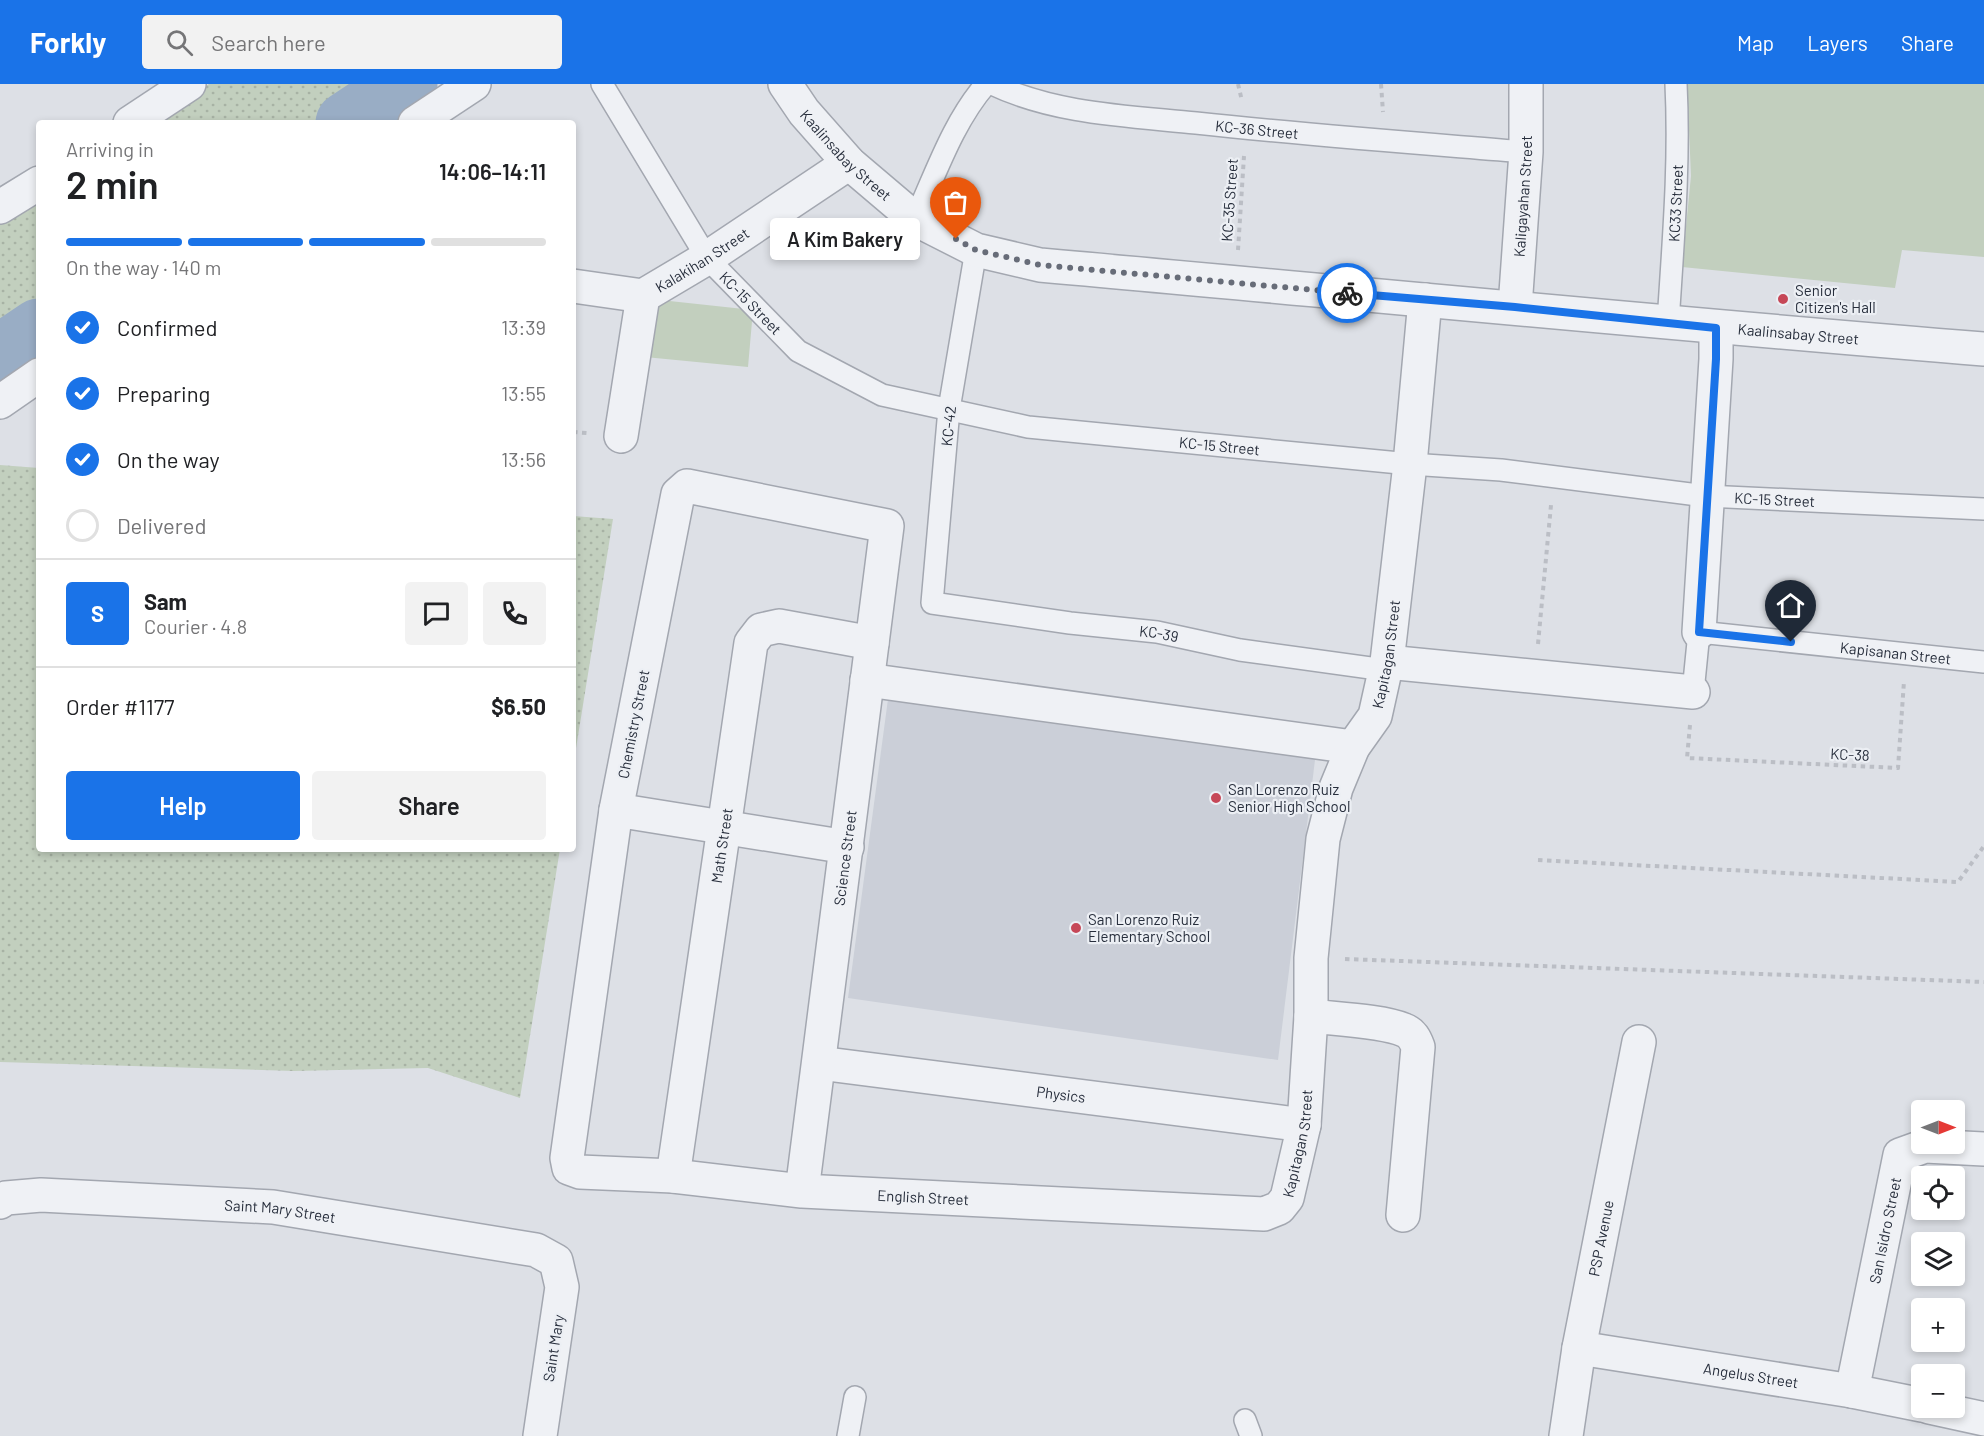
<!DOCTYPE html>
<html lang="en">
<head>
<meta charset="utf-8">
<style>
  body { margin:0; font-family:Barlow,sans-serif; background:#f2f2f2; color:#202124; height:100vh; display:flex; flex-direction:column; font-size:22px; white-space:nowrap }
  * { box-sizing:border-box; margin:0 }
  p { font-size:20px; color:#757577 }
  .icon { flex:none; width:33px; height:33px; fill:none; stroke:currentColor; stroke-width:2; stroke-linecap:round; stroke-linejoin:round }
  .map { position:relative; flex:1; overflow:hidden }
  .sheet { position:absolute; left:36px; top:36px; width:540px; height:732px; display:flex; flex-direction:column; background:#fff; border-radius:6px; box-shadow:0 3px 9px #0003 }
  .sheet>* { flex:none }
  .needle { width:39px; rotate:90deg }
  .controls { position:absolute; left:1911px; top:1016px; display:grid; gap:12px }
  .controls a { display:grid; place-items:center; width:54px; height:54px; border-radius:6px; background:#fff; box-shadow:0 3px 9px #0003; font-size:30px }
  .pin { position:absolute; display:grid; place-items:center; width:51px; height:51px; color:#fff; margin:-62px -26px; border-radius:50% 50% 50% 0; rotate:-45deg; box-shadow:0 0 6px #0007 }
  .pin .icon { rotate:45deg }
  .courier { position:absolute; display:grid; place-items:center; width:60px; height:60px; margin:-30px; border:4px solid #1a73e8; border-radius:50%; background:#fff; color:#222; box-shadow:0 2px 8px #0007 }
  .bubble { position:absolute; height:42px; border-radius:6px; background:#fff; box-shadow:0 3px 9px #0003; font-size:20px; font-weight:600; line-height:42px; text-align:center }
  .head em { font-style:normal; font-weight:600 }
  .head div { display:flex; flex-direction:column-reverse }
  .head { display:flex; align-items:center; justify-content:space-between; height:102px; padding:0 30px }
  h1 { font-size:39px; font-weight:600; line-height:45px }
  .bar { display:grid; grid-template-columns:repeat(4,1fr); gap:9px 6px; align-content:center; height:72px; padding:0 30px }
  .bar i { height:8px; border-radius:4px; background:#e0e0e0 }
  .bar .selected { background:#1a73e8 }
  .bar p { grid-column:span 4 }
  .line { display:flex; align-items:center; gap:15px; padding:0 30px; border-top:2px solid #e0e0e0 }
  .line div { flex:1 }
  .round { display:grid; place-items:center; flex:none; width:63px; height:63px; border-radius:6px; background:#f2f2f2 }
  ol { padding:0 30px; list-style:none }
  li { display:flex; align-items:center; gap:18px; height:66px }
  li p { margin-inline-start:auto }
  li .icon { padding:6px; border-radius:50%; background:#1a73e8; color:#fff; stroke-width:4 }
  li:last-child { color:#757577 }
  li i { width:33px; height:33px; border:3px solid #e0e0e0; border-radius:50% }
  .primary-button { display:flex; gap:12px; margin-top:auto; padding:12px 30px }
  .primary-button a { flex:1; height:69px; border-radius:6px; background:#1a73e8; color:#fff; font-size:24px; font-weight:600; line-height:69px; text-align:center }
  .primary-button a+a { background:#f2f2f2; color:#202124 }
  header { display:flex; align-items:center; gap:36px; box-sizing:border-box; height:84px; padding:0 30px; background:#1a73e8; color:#fff }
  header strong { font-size:28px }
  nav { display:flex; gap:33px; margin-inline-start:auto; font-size:21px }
  .search { width:420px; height:54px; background:#f2f2f2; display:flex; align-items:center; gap:15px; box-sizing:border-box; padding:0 21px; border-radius:6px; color:#757577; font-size:22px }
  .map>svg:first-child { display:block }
</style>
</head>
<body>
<header>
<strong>Forkly</strong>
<div class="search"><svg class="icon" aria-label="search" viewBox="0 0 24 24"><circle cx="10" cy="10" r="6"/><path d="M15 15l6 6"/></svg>Search here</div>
<nav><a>Map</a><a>Layers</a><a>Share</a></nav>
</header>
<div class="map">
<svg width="1984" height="1352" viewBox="0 0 1984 1352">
  <defs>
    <pattern id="grass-dots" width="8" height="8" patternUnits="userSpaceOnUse" patternTransform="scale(1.5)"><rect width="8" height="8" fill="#c2cfbe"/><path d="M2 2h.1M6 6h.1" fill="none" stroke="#a7b2a4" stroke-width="1.8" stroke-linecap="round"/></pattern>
  </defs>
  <rect width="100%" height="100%" fill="#dde0e6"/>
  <path fill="#cbcfd8" d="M888,615L1316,668L1278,976L848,914Z"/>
  <path fill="url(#grass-dots)" d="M209,0H382L325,39H149Z
    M39,110V235L0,262V135Z
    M0,381L39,384V765H560L520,1014L428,984L294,987L0,978Z
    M573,432L613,435L573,683Z"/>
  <path fill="#c2cfbe" d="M1687,0H1984V173L1902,166L1895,204L1682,183L1691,92Z
    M651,215L753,226L748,283L645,273Z"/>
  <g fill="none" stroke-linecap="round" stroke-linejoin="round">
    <path stroke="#99adc5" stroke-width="63" d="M347,39L406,0
      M0,272L39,246"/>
    <defs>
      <g id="service">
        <path id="s1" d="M602,0L707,174L798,267L882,311L1028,343L1410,380L1501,386L1706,412L1984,425"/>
        <path id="s2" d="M992,0C1055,30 1127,32 1196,39C1306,51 1416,59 1526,68"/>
        <path d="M915,135C936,89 953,38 986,0"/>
        <path id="s3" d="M976,166L949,325L932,519L1070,539L1157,548L1240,566L1385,586"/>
        <path id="s4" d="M1668,239C1673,159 1680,80 1676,0"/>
        <path id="s5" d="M1693,608L1699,548L1984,578"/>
        <path d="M1245,1336L1251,1352"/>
        <path d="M848,1352L855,1313"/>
      </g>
      <g id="minor">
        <path id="s6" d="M785,0L804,28L849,79L915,135L976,166L1040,181C1355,209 1669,240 1984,265"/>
        <path d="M130,39L189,0"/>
        <path d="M415,39L474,0"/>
        <path d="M0,123L39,99"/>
        <path id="s7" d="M573,202L643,212L707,174L849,79"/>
        <path id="s8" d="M1515,223L1526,68V0"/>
        <path d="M0,318L39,291"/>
        <path d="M621,352L643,212"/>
        <path d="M1699,548L1716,275V244"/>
        <path d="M1387,578L1693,608"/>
        <path d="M867,596L1353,663"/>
        <path d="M616,726L847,763"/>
        <path d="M1311,932C1336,935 1383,937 1404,946C1412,949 1415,955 1418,963L1403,1131"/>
        <path id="s9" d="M819,979L1304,1041"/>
        <path id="s10" d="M673,1092L751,559L761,546L779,542L872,559"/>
        <path id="s11" d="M802,1107L887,442L687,402L678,410L616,726L567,1074L569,1084L580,1088L673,1092L802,1107L1264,1130L1279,1124L1287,1114L1304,1041L1311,932V874L1323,755L1336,704L1353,663L1375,632L1387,578L1410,380L1425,216"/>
        <path id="s12" d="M0,1118L6,1114L41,1111L273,1123L536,1166L556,1177L562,1203L540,1352"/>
        <path id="s13" d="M1579,1264L1852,1307L1922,1321"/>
        <path id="s14" d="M1852,1307L1900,1071L1925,1062L1984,1065"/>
        <path d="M1929,1323L1984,1335"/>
        <path id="s15" d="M1566,1352L1579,1264L1639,958"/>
      </g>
    </defs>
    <use href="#service" stroke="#a3a7b0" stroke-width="24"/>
    <use href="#minor" stroke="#a3a7b0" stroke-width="36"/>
    <path stroke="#bbbec5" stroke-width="4" stroke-dasharray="4.5 4.5" stroke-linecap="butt" d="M1238,0L1242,17
      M1381,0L1383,28
      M1238,166L1244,72
      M573,348L587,349
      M1538,560L1551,421
      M1690,641L1687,674L1898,684L1904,597
      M1538,776L1958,798L1984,762
      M1345,875L1984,898"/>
    <use href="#service" stroke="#eff1f5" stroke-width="21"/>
    <use href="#minor" stroke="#eff1f5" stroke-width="33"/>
  </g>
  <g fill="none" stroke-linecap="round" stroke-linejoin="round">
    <path stroke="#676c78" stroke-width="6" stroke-dasharray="0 10.8" d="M956,155L976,166L1040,181L1347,209"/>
    <path stroke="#1a73e8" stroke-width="8" d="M1347,209L1515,223L1716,244V275L1699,548L1791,558"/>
  </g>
  <g fill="#c64757" stroke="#eceff4" stroke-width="2">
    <circle cx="1783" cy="215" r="6"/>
    <circle cx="1216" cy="714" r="6"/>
    <circle cx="1076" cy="844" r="6"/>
  </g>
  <g text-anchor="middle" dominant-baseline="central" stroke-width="4.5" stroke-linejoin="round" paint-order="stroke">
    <g font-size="15" fill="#272e3c" stroke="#eceff4">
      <text stroke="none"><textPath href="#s2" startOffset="270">KC-36 Street</textPath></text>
      <text stroke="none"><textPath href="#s6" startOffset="94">Kaalinsabay Street</textPath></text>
      <text stroke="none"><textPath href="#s8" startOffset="111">Kaligayahan Street</textPath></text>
      <text transform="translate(1229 116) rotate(-86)">KC-35 Street</text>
      <text stroke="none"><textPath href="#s4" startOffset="120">KC33 Street</textPath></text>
      <text stroke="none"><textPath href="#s7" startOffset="140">Kalakihan Street</textPath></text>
      <text stroke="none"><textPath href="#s1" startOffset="266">KC-15 Street</textPath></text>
      <text stroke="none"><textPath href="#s6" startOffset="1084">Kaalinsabay Street</textPath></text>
      <text transform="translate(948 342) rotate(-84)">KC-42</text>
      <text stroke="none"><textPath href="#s1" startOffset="770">KC-15 Street</textPath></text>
      <text stroke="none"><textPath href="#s1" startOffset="1328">KC-15 Street</textPath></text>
      <text stroke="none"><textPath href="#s3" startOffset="585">KC-39</textPath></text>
      <text stroke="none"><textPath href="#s5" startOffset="258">Kapisanan Street</textPath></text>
      <text stroke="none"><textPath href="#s11" startOffset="2856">Kapitagan Street</textPath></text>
      <text transform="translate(633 640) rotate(-79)">Chemistry Street</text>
      <text transform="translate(1850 670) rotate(3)">KC-38</text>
      <text stroke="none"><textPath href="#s10" startOffset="334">Math Street</textPath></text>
      <text stroke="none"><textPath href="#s11" startOffset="336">Science Street</textPath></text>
      <text stroke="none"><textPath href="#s9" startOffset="244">Physics</textPath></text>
      <text stroke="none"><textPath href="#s11" startOffset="2352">Kapitagan Street</textPath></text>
      <text stroke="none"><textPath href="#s11" startOffset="1926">English Street</textPath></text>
      <text stroke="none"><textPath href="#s12" startOffset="282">Saint Mary Street</textPath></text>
      <text stroke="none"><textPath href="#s14" startOffset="164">San Isidro Street</textPath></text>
      <text stroke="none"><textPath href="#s15" startOffset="201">PSP Avenue</textPath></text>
      <text transform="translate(553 1264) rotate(-81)">Saint Mary</text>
      <text stroke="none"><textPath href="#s13" startOffset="174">Angelus Street</textPath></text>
    </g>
    <g font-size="15" fill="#272e3c" stroke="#eceff4" text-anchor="start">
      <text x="1795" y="206">Senior<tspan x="1795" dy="17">Citizen's Hall</tspan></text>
      <text x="1228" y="705">San Lorenzo Ruiz<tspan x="1228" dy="17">Senior High School</tspan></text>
      <text x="1088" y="835">San Lorenzo Ruiz<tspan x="1088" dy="17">Elementary School</tspan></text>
    </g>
  </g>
</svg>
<div class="controls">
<a><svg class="needle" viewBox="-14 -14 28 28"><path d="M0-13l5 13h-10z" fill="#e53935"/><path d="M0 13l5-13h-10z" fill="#757577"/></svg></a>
<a><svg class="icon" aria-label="locate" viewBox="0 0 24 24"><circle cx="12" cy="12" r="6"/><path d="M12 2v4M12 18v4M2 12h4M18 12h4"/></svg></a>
<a><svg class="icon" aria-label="layers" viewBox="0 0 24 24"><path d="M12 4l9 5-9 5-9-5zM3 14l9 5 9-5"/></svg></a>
<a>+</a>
<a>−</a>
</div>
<div class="pin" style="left:956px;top:155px;background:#ea580c"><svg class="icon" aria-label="bag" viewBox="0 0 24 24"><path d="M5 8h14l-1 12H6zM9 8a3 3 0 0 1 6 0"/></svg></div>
<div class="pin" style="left:1791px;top:558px;background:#1f2937"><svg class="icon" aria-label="home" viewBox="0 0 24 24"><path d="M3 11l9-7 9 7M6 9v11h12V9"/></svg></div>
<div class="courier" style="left:1347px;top:209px"><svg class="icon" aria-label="bike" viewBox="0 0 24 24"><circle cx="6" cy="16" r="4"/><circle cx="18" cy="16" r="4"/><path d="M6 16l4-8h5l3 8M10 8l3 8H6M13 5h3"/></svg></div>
<div class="bubble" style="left:770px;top:134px;width:150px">A Kim Bakery</div>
<section class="sheet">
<div class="head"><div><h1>2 min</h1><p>Arriving in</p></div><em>14:06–14:11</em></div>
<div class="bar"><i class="selected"></i><i class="selected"></i><i class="selected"></i><i></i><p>On the way · 140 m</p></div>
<ol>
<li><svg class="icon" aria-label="check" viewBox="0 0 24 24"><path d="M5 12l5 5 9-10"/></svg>Confirmed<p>13:39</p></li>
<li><svg class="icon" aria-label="check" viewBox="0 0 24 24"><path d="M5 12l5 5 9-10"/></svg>Preparing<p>13:55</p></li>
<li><svg class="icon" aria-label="check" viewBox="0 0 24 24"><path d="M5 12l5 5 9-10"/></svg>On the way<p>13:56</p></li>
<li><i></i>Delivered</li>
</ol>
<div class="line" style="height:108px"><b class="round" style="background:#1a73e8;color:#fff">S</b><div><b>Sam</b><p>Courier · 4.8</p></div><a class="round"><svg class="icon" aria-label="chat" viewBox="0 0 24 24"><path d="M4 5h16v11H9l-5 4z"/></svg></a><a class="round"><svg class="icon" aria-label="phone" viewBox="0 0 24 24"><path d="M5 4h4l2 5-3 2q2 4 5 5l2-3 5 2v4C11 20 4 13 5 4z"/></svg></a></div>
<div class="line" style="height:78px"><div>Order #1177</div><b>$6.50</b></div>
<div class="primary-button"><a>Help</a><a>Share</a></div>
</section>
</div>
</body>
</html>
